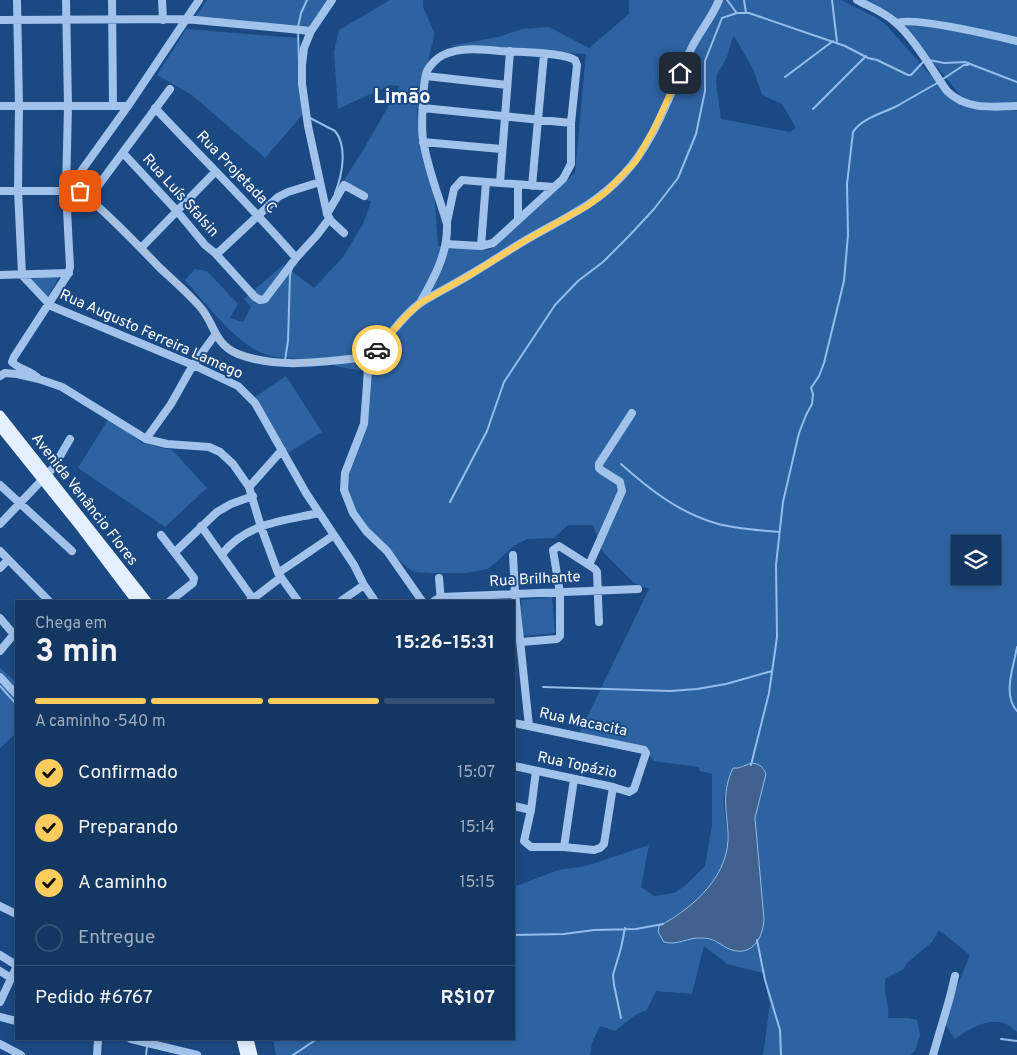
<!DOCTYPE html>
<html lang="pt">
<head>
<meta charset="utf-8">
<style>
  body { margin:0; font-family:Overpass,sans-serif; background:#21426b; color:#f1f3f6; height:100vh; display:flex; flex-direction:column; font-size:19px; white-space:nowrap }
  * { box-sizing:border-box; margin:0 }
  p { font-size:16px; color:#9dacbe }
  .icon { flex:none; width:28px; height:28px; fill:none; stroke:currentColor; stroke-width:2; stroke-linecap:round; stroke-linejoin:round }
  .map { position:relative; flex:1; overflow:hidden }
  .side { position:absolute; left:15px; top:600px; width:500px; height:440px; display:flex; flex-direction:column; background:#143762; border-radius:0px; box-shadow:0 2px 8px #0003,0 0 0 1px #335177 }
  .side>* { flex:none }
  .buttons { position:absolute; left:951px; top:535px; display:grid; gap:10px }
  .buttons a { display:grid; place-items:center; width:50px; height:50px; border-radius:0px; background:#143762; box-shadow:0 2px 8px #0003,0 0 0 1px #335177; font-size:25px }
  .pin { position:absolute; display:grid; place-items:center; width:42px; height:42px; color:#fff; margin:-21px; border-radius:10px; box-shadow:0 2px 8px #0006 }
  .courier { position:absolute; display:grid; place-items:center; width:50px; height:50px; margin:-25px; border:4px solid #fccd5c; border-radius:50%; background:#fff; color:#222; box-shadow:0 1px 6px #0007 }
  .overview em { font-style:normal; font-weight:700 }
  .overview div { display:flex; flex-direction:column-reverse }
  .overview { display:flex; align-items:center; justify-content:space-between; height:85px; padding:0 20px }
  h1 { font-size:32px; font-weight:700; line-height:38px }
  .bar { display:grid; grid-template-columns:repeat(4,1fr); gap:8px 5px; align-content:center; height:60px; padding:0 20px }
  .bar i { height:6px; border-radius:4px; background:#335177 }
  .bar .selected { background:#fccd5c }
  .bar p { grid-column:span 4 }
  .line { display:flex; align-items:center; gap:12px; padding:0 20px; border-top:1px solid #335177 }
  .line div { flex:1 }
  ol { padding:0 20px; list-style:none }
  li { display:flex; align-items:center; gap:15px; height:55px }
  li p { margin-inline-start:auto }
  li .icon { padding:5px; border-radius:50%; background:#fccd5c; color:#111; stroke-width:4 }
  li:last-child { color:#9dacbe }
  li i { width:28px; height:28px; border:2px solid #335177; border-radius:50% }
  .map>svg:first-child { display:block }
</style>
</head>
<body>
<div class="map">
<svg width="1017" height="1055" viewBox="0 0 1017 1055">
  <rect width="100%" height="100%" fill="#1b4983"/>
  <path fill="#2e63a2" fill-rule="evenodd" d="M207,0H330L309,30L193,20Z
    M390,0H423V7L434,32V36L417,110L420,144L434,189L438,246L490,250L575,173L586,54L450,46L498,37L522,29L549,27L589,48L629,14V0H841L877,18L887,26L951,98C971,113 993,111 1017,111V1032C1013,1029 1008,1024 1004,1023C986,1018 968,1030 955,1039L943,1021L970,955L939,930L932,942L906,964L904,969L886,978C882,992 890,1004 888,1018H908L917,1020L920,1035L915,1051L909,1055H763L770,1004L763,973L727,964L704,946L692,994L656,991L647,1010L635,1015L615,1031L600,1026L592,1043L590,1055H276L273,1039H514V887L558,870L586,866L649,845L641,887L654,896L674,893L686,885L705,866L712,825V774L700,771L698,767L654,761L651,757L644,752L577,738L649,589L634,583L602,551L593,525H568L554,538L527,539L514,546L488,569L465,573H429L416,572L408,568L370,536L343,496L346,470L363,428V371L335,366L333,357C313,358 291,360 271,356C240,350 206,303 185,280L195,269L207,271L238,304L230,318L243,322L251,307L244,299L283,265L314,288L343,257L363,224L371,202L341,185L365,147L400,86L390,85L338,109L334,52L339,30ZM734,36L753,69L762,95L782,104L796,128L790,132L721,119L716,82L717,75L727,57L732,39ZM960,544H992V576H960ZM744,765L766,774L755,818L763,907L752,947C724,958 714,928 683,942L659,926C687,912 714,888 725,858C733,836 720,810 725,793C727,788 730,784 732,779C736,773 737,768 744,765Z
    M860,0H1017V103C998,103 977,106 960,95L907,31Z
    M186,29L298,38L303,114L265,158L192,95L157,75Z
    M60,275L47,298L31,279Z
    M286,376L322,432L288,453L255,397Z
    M109,418L142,443L172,450L207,488L165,527L78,468Z
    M552,597L555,633L523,636L521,600Z
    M0,668L16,682V733L0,748Z"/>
  <path fill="#40628c" stroke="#93bded" d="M752,763C760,764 763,767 766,774L755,818L764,919C763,940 750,959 727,948C718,943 713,938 702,938C688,937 677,946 664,942L658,932L659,926C694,908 731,874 728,832C726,807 722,792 733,768H738Z"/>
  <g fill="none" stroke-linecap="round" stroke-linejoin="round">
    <path stroke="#93bded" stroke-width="2" d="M727,0L736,12
      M744,0L746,13
      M832,0L837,42
      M298,27L301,13L307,0
      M298,31L299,62
      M929,60L944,63L965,62L1017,82
      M785,77L833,41
      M943,79L964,65H968
      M813,109L866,56
      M310,118L335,131C348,147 342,176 335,193
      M285,360L288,341L290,275L292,268
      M621,464C649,489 678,512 715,523C735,529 758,530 779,532
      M450,502L487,431L504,382L555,305L578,281L603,262L629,236L654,209L678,178L696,134L705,91V61L722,18L737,13H749L845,46L868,58L877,60L908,75H911L924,61
      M1017,647C1014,666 1002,695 1017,711
      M0,686L16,704
      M543,687L670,691L697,689L726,684L772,671
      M751,765L769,693L777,637L776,565L783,502L799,433L806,415L812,404L813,394L811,388L819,376L824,363L844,281L848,235L847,184L853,132C862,118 883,113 897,106C911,98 925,90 939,82
      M514,935L564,934L594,930L636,929L663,924
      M757,940L765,980L780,1030L781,1055
      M621,1018L614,985L613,975L621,948L625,928
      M1001,1039L1017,1041
      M146,1055L147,1047
      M293,1055L317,1039"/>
    <path stroke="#a0c2eb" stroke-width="8" d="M17,0L19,106L18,190L22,275
      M112,0L113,106
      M162,0L163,20
      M332,0L311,31L304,48L302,65V84L308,126L327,214L331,221L344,233
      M857,0C870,7 884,12 895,22C914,38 932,70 947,91C966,110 992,107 1017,106
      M0,20L185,19L311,31
      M897,23C912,16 996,36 1017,41
      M426,76L507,85
      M0,106H128
      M155,108C202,158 251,206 296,258
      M423,108L571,123
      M423,142L501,149
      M123,153L177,211L205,245L215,253L219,252L278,197L288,192L320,182
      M500,183L510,51
      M72,184C104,210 132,239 160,268C174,281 189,294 201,308C214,323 214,344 238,354C279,370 327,361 369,357
      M518,185V219
      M532,186L544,54
      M0,191H66L69,188L128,106L199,0
      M89,198L170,89
      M327,214L344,185L364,196
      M447,222L454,189L462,180L554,187
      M481,246L486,182
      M141,248L215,172
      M215,253L255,297L260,300L265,299L296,258L317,235L329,219
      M0,275L69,273
      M22,275L51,306L193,365L238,386L255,403L306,493L354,565L364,585L375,601
      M420,303C434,278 448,254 447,224C439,196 427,168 423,139C421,128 423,80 427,71C430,65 437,58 443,55C460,47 482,49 500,51C516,52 563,52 575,60L577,65L571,123V164L563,179L493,243L481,246L446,244
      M0,376L5,373L17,374L39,379L62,387L146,439L167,444L209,447L220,452L233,464L249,487L261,527L278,573L298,601
      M39,379C31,370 20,370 12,362L14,357L68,274L70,267L66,191L68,106L66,0
      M146,439L171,404L193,365L215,335
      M47,475L53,468L70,439
      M0,485L72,551
      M249,487L282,450
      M0,524L42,480
      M201,526L253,599
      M161,535L194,578L193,583L170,601
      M0,551L49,601
      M175,552L217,512L231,504L253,496
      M222,554C247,523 282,521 319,513
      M513,555L515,593L529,726
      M589,565L622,491L620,482L601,470L599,468V464L632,413
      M0,568L8,560
      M278,573L334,535
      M439,578L441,601
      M250,601L280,578
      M341,601L364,585
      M422,601L387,551L366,531L353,513L344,490L345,473L364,424L369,357C387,341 403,314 422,302C438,292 455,284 471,274C490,263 507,251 526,240C560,220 596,205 623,175C656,141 670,91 691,49C699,32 712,18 719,0
      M434,601L441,597L638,589
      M0,618L16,637
      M521,642L557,639L560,636V593L553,550L559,546L595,569L597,572L599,622
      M0,651L14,634
      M0,677L16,694
      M514,723L644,750L646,753L634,789L629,792L613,787L514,766
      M536,771L531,810L524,841L531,847H564L594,850L600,848L604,844L613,787
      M514,806L531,810
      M564,847L574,779
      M0,906L16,914
      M0,955L16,965
      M0,971L11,978
      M0,1002L16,968
      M0,1017L16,1021
      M131,1039L197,1055
      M0,1044L21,1055
      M97,1055L98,1039
      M933,1055L950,997L955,976"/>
    <path stroke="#e4efff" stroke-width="9" d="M0,415L147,601
      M0,427L81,528L136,601
      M241,1039L245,1055
      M249,1039L253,1055"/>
  </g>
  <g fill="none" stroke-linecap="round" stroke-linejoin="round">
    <path stroke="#afbfd4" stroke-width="5" stroke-dasharray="0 9" d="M80,191L142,248L202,309L215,335L236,354L266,361L286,363L317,362L370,357L377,350"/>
    <path stroke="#fccd5c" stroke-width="6" d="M377,350L403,319L420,303L470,275L526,240L587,206L606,192L636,161L655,127L680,73"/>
  </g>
  <g text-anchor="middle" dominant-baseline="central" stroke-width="4" stroke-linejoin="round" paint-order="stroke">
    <g font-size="15" fill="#fff" stroke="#1b4983">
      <text transform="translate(236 173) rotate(46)">Rua Projetada C</text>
      <text transform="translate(180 196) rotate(48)">Rua Luís Sfalsin</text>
      <text transform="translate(151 335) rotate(24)">Rua Augusto Ferreira Lamego</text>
      <text transform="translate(84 500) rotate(52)">Avenida Venâncio Flores</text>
      <text transform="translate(535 580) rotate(-3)">Rua Brilhante</text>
      <text transform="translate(583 723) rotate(12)">Rua Macacita</text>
      <text transform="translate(577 766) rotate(12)">Rua Topázio</text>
    </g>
    <g font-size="20" font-weight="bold" fill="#fff" stroke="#1b4983">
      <text x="402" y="98">Limão</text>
    </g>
  </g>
</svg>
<div class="buttons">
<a><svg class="icon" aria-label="layers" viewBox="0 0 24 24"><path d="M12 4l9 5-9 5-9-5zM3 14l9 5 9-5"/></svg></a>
</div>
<div class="pin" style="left:80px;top:191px;background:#ea580c"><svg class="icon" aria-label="bag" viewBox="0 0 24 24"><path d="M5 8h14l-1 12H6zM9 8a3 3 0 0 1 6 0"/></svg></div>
<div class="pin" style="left:680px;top:73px;background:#1f2937"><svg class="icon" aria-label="home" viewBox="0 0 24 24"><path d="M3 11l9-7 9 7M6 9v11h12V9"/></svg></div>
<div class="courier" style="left:377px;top:350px"><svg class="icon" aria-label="car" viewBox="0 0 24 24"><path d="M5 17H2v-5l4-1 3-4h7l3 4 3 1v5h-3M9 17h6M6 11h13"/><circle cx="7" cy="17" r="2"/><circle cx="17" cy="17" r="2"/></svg></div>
<section class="side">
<div class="overview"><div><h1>3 min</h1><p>Chega em</p></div><em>15:26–15:31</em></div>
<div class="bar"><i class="selected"></i><i class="selected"></i><i class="selected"></i><i></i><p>A caminho · 540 m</p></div>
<ol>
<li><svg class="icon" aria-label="check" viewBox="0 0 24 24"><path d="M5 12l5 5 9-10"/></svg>Confirmado<p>15:07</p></li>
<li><svg class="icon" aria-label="check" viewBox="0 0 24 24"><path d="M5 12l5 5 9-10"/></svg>Preparando<p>15:14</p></li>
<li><svg class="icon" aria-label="check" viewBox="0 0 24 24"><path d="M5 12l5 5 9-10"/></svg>A caminho<p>15:15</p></li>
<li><i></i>Entregue</li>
</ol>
<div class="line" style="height:65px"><div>Pedido #6767</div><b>R$107</b></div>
</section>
</div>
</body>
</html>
